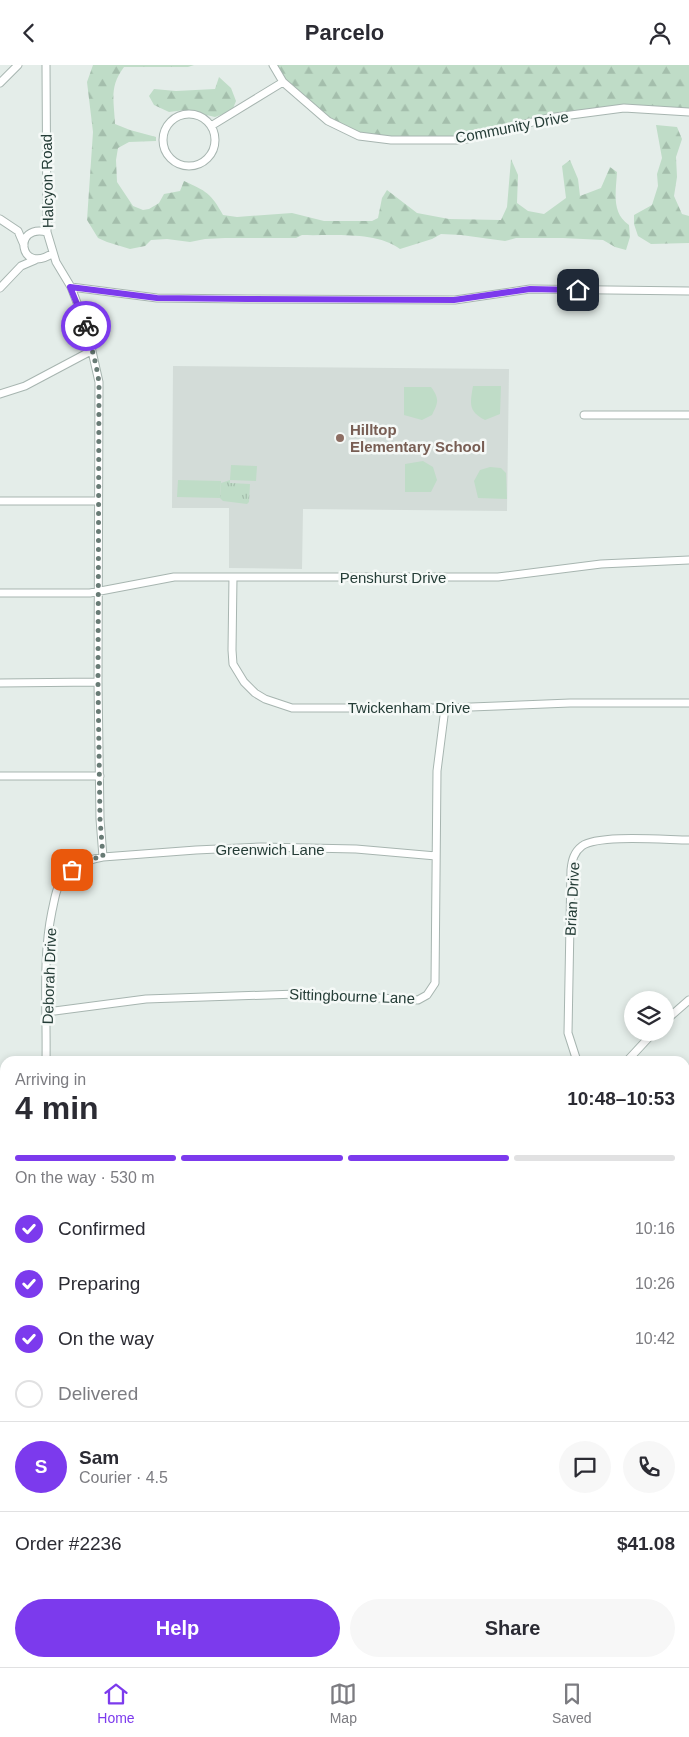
<!DOCTYPE html>
<html lang="en">
<head>
<meta charset="utf-8">
<style>
  body { margin:0; font-family:Helvetica,sans-serif; background:#f7f7f7; color:#2b2b33; height:100vh; display:flex; flex-direction:column; font-size:19px; white-space:nowrap }
  * { box-sizing:border-box; margin:0 }
  p { font-size:16px; color:#7c7c81 }
  .icon { flex:none; width:28px; height:28px; fill:none; stroke:currentColor; stroke-width:2; stroke-linecap:round; stroke-linejoin:round }
  .map { position:relative; flex:1; overflow:hidden }
  .drawer { position:absolute; left:0px; top:991px; width:690px; height:611px; display:flex; flex-direction:column; background:#fff; border-radius:15px 15px 0 0; box-shadow:0 2px 8px #0003 }
  .drawer>* { flex:none }
  .buttons { position:absolute; left:624px; top:926px; display:grid; gap:10px }
  .buttons a { display:grid; place-items:center; width:50px; height:50px; border-radius:50%; background:#fff; box-shadow:0 2px 8px #0003; font-size:25px }
  .pin { position:absolute; display:grid; place-items:center; width:42px; height:42px; color:#fff; margin:-21px; border-radius:10px; box-shadow:0 2px 8px #0006 }
  .courier { position:absolute; display:grid; place-items:center; width:50px; height:50px; margin:-25px; border:4px solid #7c3aed; border-radius:50%; background:#fff; color:#222; box-shadow:0 1px 6px #0007 }
  .summary em { font-style:normal; font-weight:800 }
  .summary div { display:flex; flex-direction:column-reverse }
  .summary { display:flex; align-items:center; justify-content:space-between; height:85px; padding:0 15px }
  h1 { font-size:32px; font-weight:800; line-height:38px }
  .bar { display:grid; grid-template-columns:repeat(4,1fr); gap:8px 5px; align-content:center; height:60px; padding:0 15px }
  .bar i { height:6px; border-radius:4px; background:#e1e1e2 }
  .bar .current { background:#7c3aed }
  .bar p { grid-column:span 4 }
  .line { display:flex; align-items:center; gap:12px; padding:0 15px; border-top:1px solid #e1e1e2 }
  .line div { flex:1 }
  .round { display:grid; place-items:center; flex:none; width:52px; height:52px; border-radius:26px; background:#f7f7f7 }
  ol { padding:0 15px; list-style:none }
  li { display:flex; align-items:center; gap:15px; height:55px }
  li p { margin-inline-start:auto }
  li .icon { padding:5px; border-radius:50%; background:#7c3aed; color:#fff; stroke-width:4 }
  li:last-child { color:#7c7c81 }
  li i { width:28px; height:28px; border:2px solid #e1e1e2; border-radius:50% }
  .button { display:flex; gap:10px; margin-top:auto; padding:10px 15px }
  .button a { flex:1; height:58px; border-radius:30px; background:#7c3aed; color:#fff; font-size:20px; font-weight:800; line-height:58px; text-align:center }
  .button a+a { background:#f7f7f7; color:#2b2b33 }
  header { display:flex; justify-content:space-between; align-items:center; height:65px; padding:0 15px; background:#fff; font-size:22px; font-weight:800 }
  .tabs { display:flex; justify-content:space-around; align-items:center; height:70px; border-top:1px solid #e1e1e2; background:#fff; font-size:14px; color:#7c7c81 }
  .tabs a { display:grid; justify-items:center; gap:2px }
  .tabs .current { color:#7c3aed }
  .map>svg:first-child { display:block }
</style>
</head>
<body>
<header><svg class="icon" aria-label="back" viewBox="0 0 24 24"><path d="M15 5l-7 7 7 7"/></svg>Parcelo<svg class="icon" aria-label="person" viewBox="0 0 24 24"><circle cx="12" cy="8" r="4"/><path d="M4 21q1-7 8-7t8 7"/></svg></header>
<div class="map">
<svg width="689" height="1602" viewBox="0 0 689 1602">
  <defs>
    <pattern id="grass-tufts" width="24" height="20" patternUnits="userSpaceOnUse" patternTransform="scale(1.25)"><rect width="24" height="20" fill="#bfdcc7"/><path d="M3 7l-1-3M5 7V3M7 7l1-3M15 17l-1-3M17 17v-4M19 17l1-3" fill="none" stroke="#a4beac"/></pattern>
    <pattern id="forest-firs" width="22" height="20" patternUnits="userSpaceOnUse" patternTransform="scale(1.25)"><rect width="22" height="20" fill="#bfdcc7"/><path d="M5 1l3.5 6h-7zM16 11l3.5 6h-7z" fill="#a4beac"/></pattern>
  </defs>
  <rect width="100%" height="100%" fill="#e4ede9"/>
  <path fill="#d3dcd8" d="M173,301L509,304L507,446L303,444L302,504L229,503V443H172Z
    M689,1381V1602L685,1598V1382Z"/>
  <path fill="url(#grass-tufts)" d="M230,415V418L250,419L249,437L247,439L223,436L220,433L221,418Z"/>
  <path fill="url(#forest-firs)" d="M93,0H194L188,2H124C109,22 114,35 115,59L130,65L156,72V76L129,77L118,83L116,95L117,117L133,141L143,145L149,144L159,138L164,129L180,126L184,116C206,126 211,128 223,150L237,152L292,148L324,156H372L378,153L382,133L387,125L417,148L449,154L501,155L507,142L511,94L518,110L517,138L528,146L544,149L566,133L562,101L570,95L578,114L580,131L601,123L610,102L617,107C616,127 611,148 629,160L630,172L626,185L615,182L603,175L563,173H516L505,176L461,170L441,169L432,174L400,184C376,166 332,171 302,170L296,173H225L205,174L190,177L167,174L151,175L145,181L130,184L107,177L98,173L87,155L93,67L87,17Z
    M273,0H689V47L624,43L548,53L463,75L359,71L328,56L283,17Z
    M219,12L231,23L236,36L232,46L215,52L185,45L169,47L154,40L149,31L154,24L176,26L215,24Z
    M656,60L677,62L682,74L676,92L677,112L674,131L682,149L689,151V178L651,179L638,171L634,159V150L652,140L658,121L657,109L662,93Z"/>
  <path fill="#bfdcc7" d="M473,321H501L500,349L485,355C468,346 470,339 473,321Z
    M404,322H431C440,334 438,338 432,350L422,355L404,350Z
    M423,396L433,402L437,415L431,427H405V399Z
    M231,400L257,401L256,416L230,415Z
    M490,402L501,403L506,408L507,434L478,433L474,416L480,405Z
    M178,415L221,416L220,433L177,432Z
    M685,1418H689V1466H685Z"/>
  <g fill="none" stroke-linecap="round" stroke-linejoin="round">
    <defs>
      <path id="minor" d="M46,0L47,167L56,197L71,222L87,264L99,317L98,617L100,754L103,792
        M273,0L283,17L328,56L359,71L391,75H463L548,53L624,43L689,47
        M0,18L18,0
        M163 75a26 26 0 1 1 52 0a26 26 0 1 1-52 0Z
        M211,61L283,17
        M0,154L18,166L24,180
        M47,167C12,158 19,211 53,188
        M71,222L157,233L248,234L455,235L530,224L689,226
        M0,223L21,201L35,195
        M0,329L25,321L91,286
        M584,350H689
        M0,436H97
        M233,512L232,585L233,599L244,617L255,628L265,634L292,643H445L570,638H689
        M0,528H90L174,512H498L601,499L689,495
        M0,618L98,617
        M0,711H100
        M47,947L146,934L297,929L418,935L427,930L435,918L437,706L445,643
        M665,956L689,935
        M46,996C47,947 42,894 52,846C54,838 55,828 59,820C68,803 85,795 103,792L196,785L261,782L356,784L436,791
        M577,996L568,968L571,805C572,795 574,787 582,781C598,769 667,775 689,775
        M627,996L653,968
        M685,1127L689,1123
        M0,1277L5,1275
        M685,1309L689,1307
        M0,1441H5
        M100,1598V1602
        M77,1602L81,1598"/>
      <path id="major" d="M0,1579H5
        M685,1583H689
        M685,1592H689
        M0,1597H5
        M124,1598L689,1601"/>
    </defs>
    <use href="#minor" stroke="#a7b5b0" stroke-width="9"/>
    <use href="#major" stroke="#c2c9c7" stroke-width="11"/>
    <use href="#minor" stroke="#fff" stroke-width="7"/>
    <use href="#major" stroke="#6c9f93" stroke-width="9"/>
  </g>
  <g fill="none" stroke-linecap="round" stroke-linejoin="round">
    <path stroke="#687b75" stroke-width="5" stroke-dasharray="0 9" d="M72,805L90,794L103,792L100,754L98,618L99,317L96,300L86,261"/>
    <path stroke="#7c3aed" stroke-width="6" d="M86,261L70,222L157,233L248,234L454,235L530,224L578,225"/>
  </g>
  <circle fill="#8d6e63" stroke="#f5f9f7" stroke-width="2" cx="340" cy="373" r="5"/>
  <g text-anchor="middle" dominant-baseline="central" stroke-width="5" stroke-linejoin="round" paint-order="stroke">
    <g font-size="15" fill="#253d37" stroke="#f5f9f7">
      <text transform="translate(512 62) rotate(-11)">Community Drive</text>
      <text transform="translate(47 116) rotate(-91)">Halcyon Road</text>
      <text x="393" y="512">Penshurst Drive</text>
      <text x="409" y="642">Twickenham Drive</text>
      <text x="270" y="784">Greenwich Lane</text>
      <text transform="translate(572 834) rotate(-87)">Brian Drive</text>
      <text transform="translate(49 911) rotate(-88)">Deborah Drive</text>
      <text transform="translate(352 931) rotate(2)">Sittingbourne Lane</text>
    </g>
    <g font-size="15" font-weight="bold" fill="#785e54" stroke="#f5f9f7" text-anchor="start">
      <text x="350" y="364">Hilltop<tspan x="350" dy="17">Elementary School</tspan></text>
    </g>
  </g>
</svg>
<div class="buttons">
<a><svg class="icon" aria-label="layers" viewBox="0 0 24 24"><path d="M12 4l9 5-9 5-9-5zM3 14l9 5 9-5"/></svg></a>
</div>
<div class="pin" style="left:72px;top:805px;background:#ea580c"><svg class="icon" aria-label="bag" viewBox="0 0 24 24"><path d="M5 8h14l-1 12H6zM9 8a3 3 0 0 1 6 0"/></svg></div>
<div class="pin" style="left:578px;top:225px;background:#1f2937"><svg class="icon" aria-label="home" viewBox="0 0 24 24"><path d="M3 11l9-7 9 7M6 9v11h12V9"/></svg></div>
<div class="courier" style="left:86px;top:261px"><svg class="icon" aria-label="bike" viewBox="0 0 24 24"><circle cx="6" cy="16" r="4"/><circle cx="18" cy="16" r="4"/><path d="M6 16l4-8h5l3 8M10 8l3 8H6M13 5h3"/></svg></div>
<section class="drawer">
<div class="summary"><div><h1>4 min</h1><p>Arriving in</p></div><em>10:48–10:53</em></div>
<div class="bar"><i class="current"></i><i class="current"></i><i class="current"></i><i></i><p>On the way · 530 m</p></div>
<ol>
<li><svg class="icon" aria-label="check" viewBox="0 0 24 24"><path d="M5 12l5 5 9-10"/></svg>Confirmed<p>10:16</p></li>
<li><svg class="icon" aria-label="check" viewBox="0 0 24 24"><path d="M5 12l5 5 9-10"/></svg>Preparing<p>10:26</p></li>
<li><svg class="icon" aria-label="check" viewBox="0 0 24 24"><path d="M5 12l5 5 9-10"/></svg>On the way<p>10:42</p></li>
<li><i></i>Delivered</li>
</ol>
<div class="line" style="height:90px"><b class="round" style="background:#7c3aed;color:#fff">S</b><div><b>Sam</b><p>Courier · 4.5</p></div><a class="round"><svg class="icon" aria-label="chat" viewBox="0 0 24 24"><path d="M4 5h16v11H9l-5 4z"/></svg></a><a class="round"><svg class="icon" aria-label="phone" viewBox="0 0 24 24"><path d="M5 4h4l2 5-3 2q2 4 5 5l2-3 5 2v4C11 20 4 13 5 4z"/></svg></a></div>
<div class="line" style="height:65px"><div>Order #2236</div><b>$41.08</b></div>
<div class="button"><a>Help</a><a>Share</a></div>
</section>
</div>
<nav class="tabs">
<a class="current"><svg class="icon" aria-label="home" viewBox="0 0 24 24"><path d="M3 11l9-7 9 7M6 9v11h12V9"/></svg>Home</a>
<a><svg class="icon" aria-label="map" viewBox="0 0 24 24"><path d="M3 6l6-2 6 2 6-2v14l-6 2-6-2-6 2zM9 4v14M15 6v14"/></svg>Map</a>
<a><svg class="icon" aria-label="saved" viewBox="0 0 24 24"><path d="M7 4h10v16l-5-4-5 4z"/></svg>Saved</a>
</nav>
</body>
</html>
